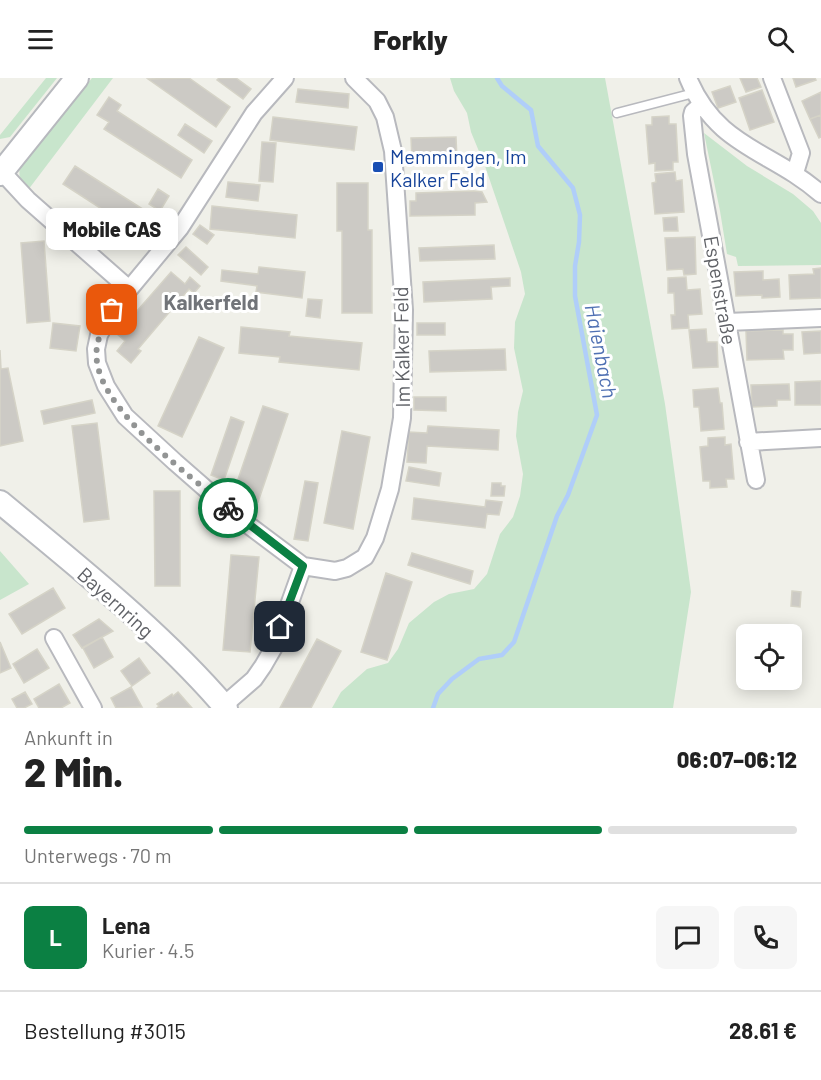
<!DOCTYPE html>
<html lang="de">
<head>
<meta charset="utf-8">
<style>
  body { margin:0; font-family:Barlow,sans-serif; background:#f6f6f6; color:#222; height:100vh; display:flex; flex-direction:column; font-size:22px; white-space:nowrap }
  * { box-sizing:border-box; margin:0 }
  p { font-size:20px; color:#767676 }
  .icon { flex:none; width:33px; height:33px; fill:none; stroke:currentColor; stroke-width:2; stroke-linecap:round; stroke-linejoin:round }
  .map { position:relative; height:630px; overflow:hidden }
  .side { display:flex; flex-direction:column; background:#fff; flex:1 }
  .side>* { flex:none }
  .controls { position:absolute; left:736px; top:546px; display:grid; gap:12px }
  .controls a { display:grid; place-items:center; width:66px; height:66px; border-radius:9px; background:#fff; box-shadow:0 3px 15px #0003; font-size:30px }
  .pin { position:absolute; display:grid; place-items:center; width:51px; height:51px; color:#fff; margin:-26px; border-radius:12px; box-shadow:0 3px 9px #0006 }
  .courier { position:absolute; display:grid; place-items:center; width:60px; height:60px; margin:-30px; border:4px solid #0b8043; border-radius:50%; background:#fff; color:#222; box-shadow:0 2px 8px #0007 }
  .bubble { position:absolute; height:42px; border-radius:9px; background:#fff; box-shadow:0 3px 15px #0003; font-size:20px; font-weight:800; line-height:42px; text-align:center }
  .headline em { font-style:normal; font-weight:800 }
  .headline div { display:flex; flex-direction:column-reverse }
  .headline { display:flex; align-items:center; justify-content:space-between; height:102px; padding:0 24px }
  h1 { font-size:39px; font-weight:800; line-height:45px }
  .bar { display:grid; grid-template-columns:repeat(4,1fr); gap:9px 6px; align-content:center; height:72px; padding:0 24px }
  .bar i { height:8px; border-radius:4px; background:#e0e0e0 }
  .bar .current { background:#0b8043 }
  .bar p { grid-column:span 4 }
  .line { display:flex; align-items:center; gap:15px; padding:0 24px; border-top:2px solid #e0e0e0 }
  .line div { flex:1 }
  .round { display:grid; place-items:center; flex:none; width:63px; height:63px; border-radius:9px; background:#f6f6f6 }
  header { display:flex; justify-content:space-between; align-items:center; height:78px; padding:0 24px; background:#fff; font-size:27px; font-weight:800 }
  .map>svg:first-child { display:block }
</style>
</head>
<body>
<header><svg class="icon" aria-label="menu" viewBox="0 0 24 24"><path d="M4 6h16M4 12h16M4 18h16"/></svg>Forkly<svg class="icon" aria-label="search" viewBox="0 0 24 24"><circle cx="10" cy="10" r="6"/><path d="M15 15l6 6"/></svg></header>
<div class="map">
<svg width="821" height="630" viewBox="0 0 821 630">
  <rect width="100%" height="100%" fill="#f0f0e9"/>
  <path fill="#c8e5cc" d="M46,0H57L10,59L0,61V57Z
    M92,0H113L28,112C21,104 18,100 20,89Z
    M450,0H605L665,326L691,514L673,630H332L341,614L367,591L388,585L398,571L409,545L434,524L449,516L474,511L487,496L500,456L513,439L520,418L523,396L516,358L518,334L523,313L514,270L515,244L525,216L521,194L485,88L471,54L467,35L454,13Z
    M704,55L747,88L793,116L813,133L821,145V187L738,188L736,179L727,176L720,133Z
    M0,473L29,506L0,522Z"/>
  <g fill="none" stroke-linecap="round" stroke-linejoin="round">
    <path stroke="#b0cef9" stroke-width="4.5" d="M433,630L438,616L452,601L479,581L502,577L514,564L557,438L568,417L597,337L575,218V188L579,164L580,137L573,110L538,68L531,32L502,8L497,0"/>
  </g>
  <path fill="#cccac5" stroke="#d5d3c7" stroke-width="1.5" d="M189,0L230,29L216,49L148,1Z
    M219,0H236L251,11L243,21L217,2Z
    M740,0H757L761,9L746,14Z
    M793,0H815L816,2L796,9Z
    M730,8L736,24L718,30L712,14Z
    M298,11L349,16L348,30L296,24Z
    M762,12L774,44L750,52L739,20Z
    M821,14V37L810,41L802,23Z
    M109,19L121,27L117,33L192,82L181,100L104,51L109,44L97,37Z
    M821,37V59L819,60L810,41Z
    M669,38V46H676L678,84H673V92L655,93V85L649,86L646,47H652V39Z
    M273,39L357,49L354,72L270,62Z
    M185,46L212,63L204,75L178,57Z
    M456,59L457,82L412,83L411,60Z
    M262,64L276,65L273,104L259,103Z
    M75,88L160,142L148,161L63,106Z
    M675,94L676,103L682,102L684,134L655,136L652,105L656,104L655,96Z
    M228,104L260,107L258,123L226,119Z
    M337,105H368V152H372V235H342V153H337Z
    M158,111L169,118L160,133L149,126Z
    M474,113L482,114L487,124L475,125V137L410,138V123H416V115Z
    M212,128L297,137L295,160L210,151Z
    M677,139L678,153H664L663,140Z
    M200,147L214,157L207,166L193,156Z
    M695,159L696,196L684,197L683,191L667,192L665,160Z
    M44,163L50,243L27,245L21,165Z
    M494,167L495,181L420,183L419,170Z
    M186,169L208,189L201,197L178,177Z
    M259,189L305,194L302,220L256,214L257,208L221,203L222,192L258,196Z
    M821,190V220L790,221L789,197L814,196L813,191Z
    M763,193V202L779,201L780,219L762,220V217L736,218L734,194Z
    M171,194L185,206L190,199L200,208L194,215L189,211L138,271L141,273L131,285L117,273L125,263L117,256Z
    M686,199L687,212L700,211L702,236L688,237L689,250L672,251L671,237H675L674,215H668V200Z
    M510,200V208L491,209L492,221L424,224L423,204Z
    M308,221L322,222L320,240L306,238Z
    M53,245L80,248L76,273L50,270Z
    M417,245H445V257H417Z
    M241,249L290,254L289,258L362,265L359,292L279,284L280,279L239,275Z
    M706,251L707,264H717L718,289L693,290L689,252Z
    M783,252V256H793V272H783L784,281L747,282L746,253Z
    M821,253V275L804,276L802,254Z
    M199,259L224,270L182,359L158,348Z
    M505,271L506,292L430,294L429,273Z
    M0,272L1,291L8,290L23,363L0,368Z
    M821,303V327H795V304Z
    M789,306L790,322H777V328L752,329L751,307Z
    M718,310L720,325H722L724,351L701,353L699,329H694L693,312Z
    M414,319H446V333L414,332Z
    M92,322L95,335L44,346L41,333Z
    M263,328L288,336L258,424L233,416Z
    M231,339L244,344L224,402L211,397Z
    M97,345L109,441L84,444L72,348Z
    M428,348L499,352L498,372L427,368L426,385L407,384L409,354L427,355Z
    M342,353L370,359L353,451L324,445Z
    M725,359V367L731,366L734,401H726L727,409L710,410V403H703L700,369L708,368V360Z
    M409,389L441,395L439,408L406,403Z
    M305,403L318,405L308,463L294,461Z
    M492,405H501V408H505L504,418H491Z
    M154,413H180V508H155Z
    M414,420L485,429L486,422L502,424L499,437L487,436L485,450L412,441Z
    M412,475L473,493L470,506L408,487Z
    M231,477L259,479L250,574L223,572Z
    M386,495L412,504L387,582L361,574Z
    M53,510L65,530L22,556L9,536Z
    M792,513L801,514L800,529L791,528Z
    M99,541L113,553L82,570L73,557Z
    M102,559L113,579L94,590L83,570Z
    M317,561L341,573L311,630H280Z
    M0,564L11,590L0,595Z
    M37,571L49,590L24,605L13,586Z
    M139,580L150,595L132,608L121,593Z
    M59,606L70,625L61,630H39L34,621Z
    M131,609L142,629L116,630L111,620Z
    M25,614L32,626L24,630H17L12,621Z
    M178,614L192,630H157L159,628L157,626L172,616L173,618Z"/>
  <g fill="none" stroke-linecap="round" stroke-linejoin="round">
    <defs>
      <path id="service" d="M617,35L694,15"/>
      <path id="minor" d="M285,0L254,35L180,150L112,232L99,257L96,271L97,285L106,308L125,338L175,384L239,440L303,488L335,493L347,490L365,479L375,460L390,411L402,340L404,232L393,73L385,39L377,23L354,0
        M688,0C717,70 771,72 821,116
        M772,0L801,75L795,95
        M701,27L693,34L692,38L696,76L756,402
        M2,94L28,122L128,210
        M727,244L821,240
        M748,364L821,360
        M54,560L93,630
        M224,627L254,601L263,588L274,569L303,488"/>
      <path id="secondary" d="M0,96L77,0
        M0,424C77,488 161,554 226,630"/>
    </defs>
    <use href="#service" stroke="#b8b9be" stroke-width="11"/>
    <use href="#minor" stroke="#b8b9be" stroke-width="20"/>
    <use href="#secondary" stroke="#b7b9be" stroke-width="26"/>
    <use href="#service" stroke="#fff" stroke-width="8"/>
    <use href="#minor" stroke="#fff" stroke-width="16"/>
    <use href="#secondary" stroke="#fff" stroke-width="22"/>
  </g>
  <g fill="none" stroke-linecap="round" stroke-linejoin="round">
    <path stroke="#929494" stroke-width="6" stroke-dasharray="0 10.8" d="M112,232C103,248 94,265 97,284C104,335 189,397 228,430"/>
    <path stroke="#0b8043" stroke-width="8" d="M228,430L303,488L280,549"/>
  </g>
  <rect fill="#1a4fb4" stroke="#fff" stroke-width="2" x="372" y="83" width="12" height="12" rx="3"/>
  <g text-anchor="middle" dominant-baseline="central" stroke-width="6" stroke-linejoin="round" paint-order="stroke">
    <g font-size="20" fill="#164399" stroke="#fff" text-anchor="start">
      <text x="390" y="78">Memmingen, Im<tspan x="390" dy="23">Kalker Feld</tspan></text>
    </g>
    <g font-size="20" fill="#606267" stroke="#fff">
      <text transform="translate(721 212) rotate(80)">Espenstraße</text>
      <text transform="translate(401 269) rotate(-91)">Im Kalker Feld</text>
      <text transform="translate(116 524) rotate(42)">Bayernring</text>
    </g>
    <g font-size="21" font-weight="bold" fill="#717479" stroke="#fff">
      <text x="211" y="223">Kalkerfeld</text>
    </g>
    <g font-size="21" font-style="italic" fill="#5071b3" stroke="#fff">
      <text transform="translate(602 273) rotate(79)">Haienbach</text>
    </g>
  </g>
</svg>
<div class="controls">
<a><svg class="icon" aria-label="locate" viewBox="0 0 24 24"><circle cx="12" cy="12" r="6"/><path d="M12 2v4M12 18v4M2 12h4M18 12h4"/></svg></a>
</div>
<div class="pin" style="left:112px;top:232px;background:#ea580c"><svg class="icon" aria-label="bag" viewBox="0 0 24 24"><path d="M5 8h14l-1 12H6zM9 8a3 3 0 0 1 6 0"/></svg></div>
<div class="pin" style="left:280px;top:549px;background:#1f2937"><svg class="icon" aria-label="home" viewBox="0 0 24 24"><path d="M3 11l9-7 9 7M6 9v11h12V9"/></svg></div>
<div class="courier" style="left:228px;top:430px"><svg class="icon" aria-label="bike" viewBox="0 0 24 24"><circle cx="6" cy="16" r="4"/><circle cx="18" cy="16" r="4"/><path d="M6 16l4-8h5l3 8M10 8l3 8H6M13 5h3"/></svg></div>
<div class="bubble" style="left:46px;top:130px;width:132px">Mobile CAS</div>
</div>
<section class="side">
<div class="headline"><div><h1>2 Min.</h1><p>Ankunft in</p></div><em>06:07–06:12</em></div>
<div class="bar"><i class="current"></i><i class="current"></i><i class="current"></i><i></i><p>Unterwegs · 70 m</p></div>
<div class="line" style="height:108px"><b class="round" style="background:#0b8043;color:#fff">L</b><div><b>Lena</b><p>Kurier · 4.5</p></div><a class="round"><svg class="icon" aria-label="chat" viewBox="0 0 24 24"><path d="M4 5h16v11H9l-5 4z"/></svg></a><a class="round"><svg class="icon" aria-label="phone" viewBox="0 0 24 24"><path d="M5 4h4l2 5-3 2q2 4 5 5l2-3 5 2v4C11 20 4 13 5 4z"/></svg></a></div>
<div class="line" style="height:78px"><div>Bestellung #3015</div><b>28.61 €</b></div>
</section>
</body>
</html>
